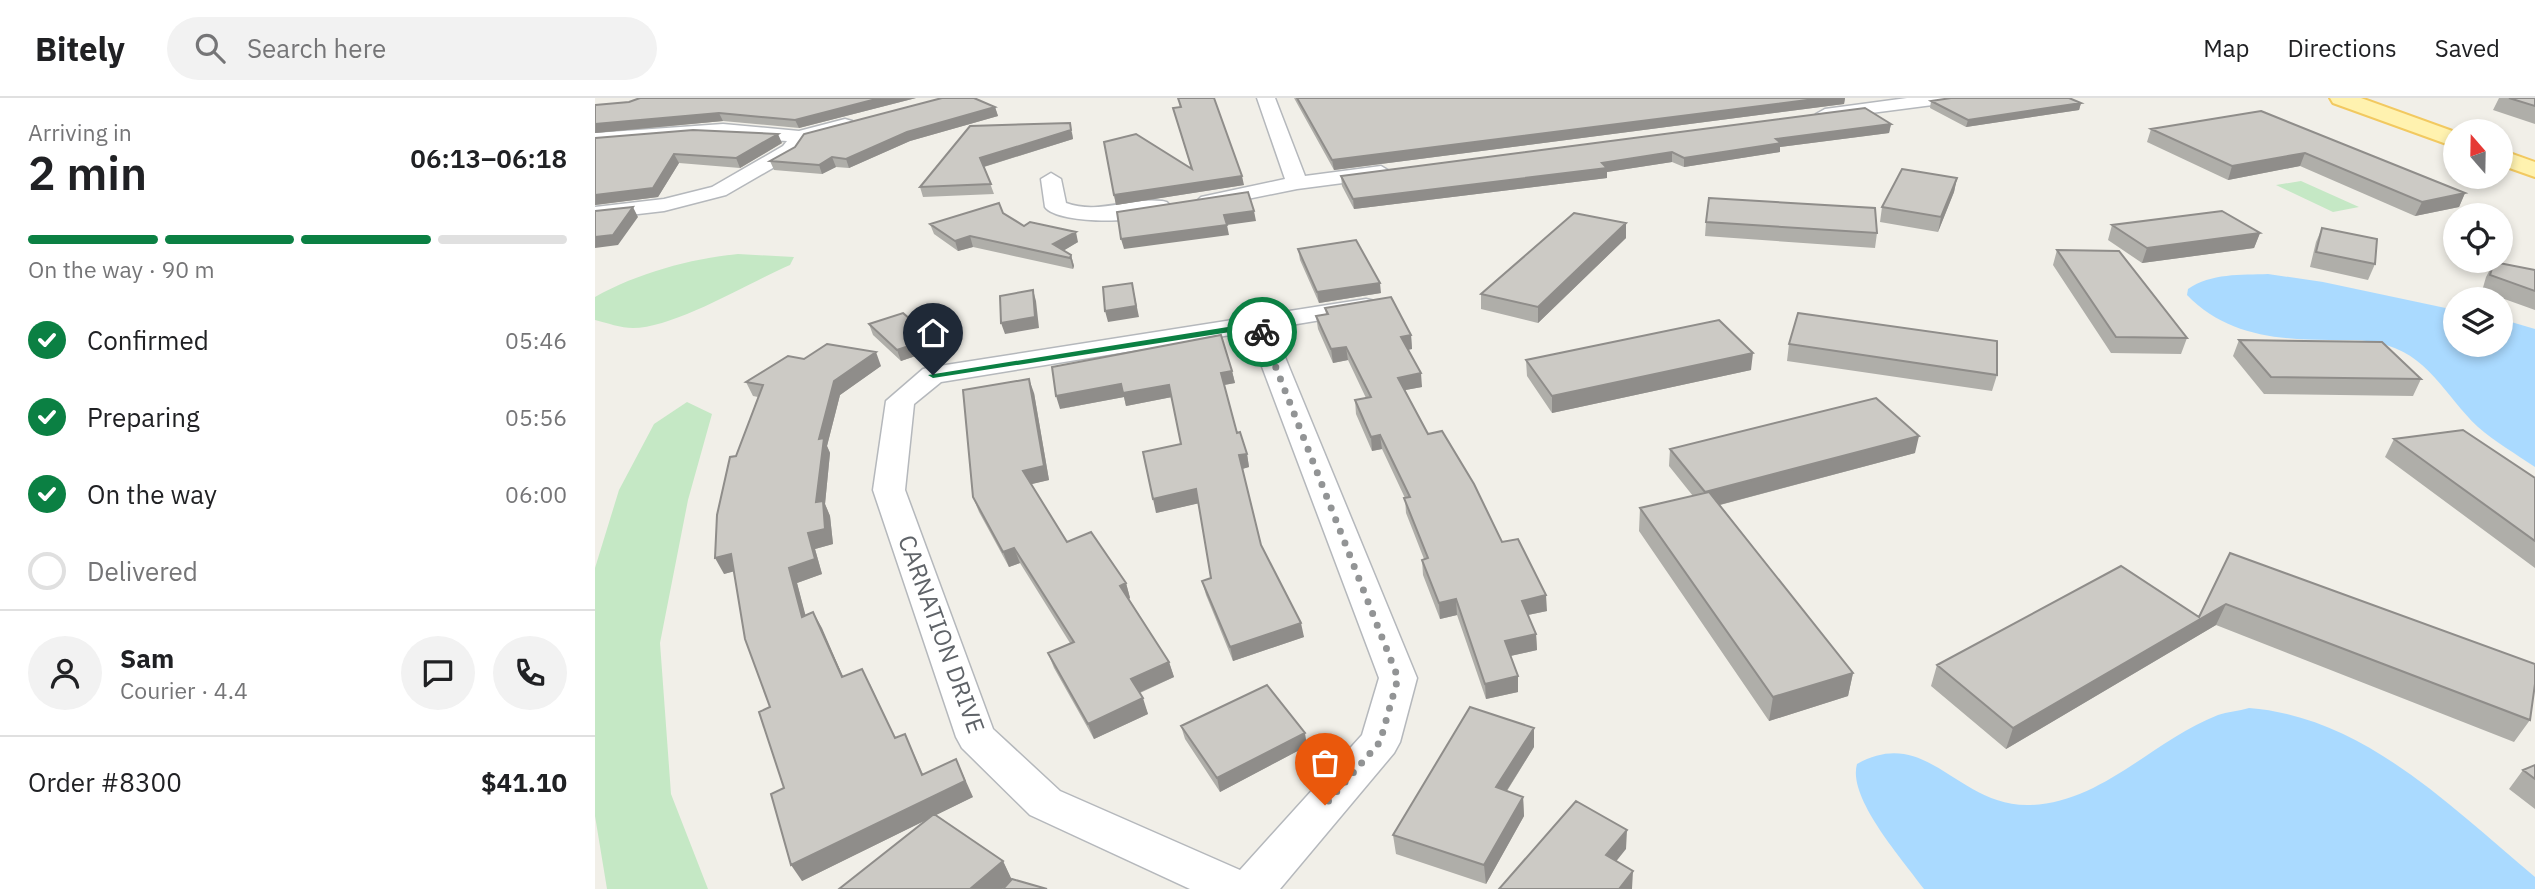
<!DOCTYPE html>
<html lang="en">
<head>
<meta charset="utf-8">
<style>
  body { margin:0; font-family:"IBM Plex Sans",sans-serif; background:#f2f2f2; color:#202124; height:100vh; display:flex; flex-direction:column; font-size:26px; white-space:nowrap }
  * { box-sizing:border-box; margin:0 }
  p { font-size:23px; color:#757577 }
  .icon { flex:none; width:38px; height:38px; fill:none; stroke:currentColor; stroke-width:2; stroke-linecap:round; stroke-linejoin:round }
  .map { position:relative; flex:1; overflow:hidden }
  .sheet { display:flex; flex-direction:column; background:#fff; width:595px }
  .sheet>* { flex:none }
  .needle { width:46px; rotate:340deg }
  .fabs { position:absolute; left:1848px; top:21px; display:grid; gap:14px }
  .fabs a { display:grid; place-items:center; width:70px; height:70px; border-radius:50%; background:#fff; box-shadow:0 4px 10px #0003; font-size:35px }
  .pin { position:absolute; display:grid; place-items:center; width:60px; height:60px; color:#fff; margin:-72px -30px; border-radius:50% 50% 50% 0; rotate:-45deg; box-shadow:0 0 7px #0007 }
  .pin .icon { rotate:45deg }
  .courier { position:absolute; display:grid; place-items:center; width:70px; height:70px; margin:-35px; border:5px solid #0b8043; border-radius:50%; background:#fff; color:#222; box-shadow:0 2px 9px #0007 }
  .head em { font-style:normal; font-weight:600 }
  .head div { display:flex; flex-direction:column-reverse }
  .head { display:flex; align-items:center; justify-content:space-between; height:119px; padding:0 28px }
  h1 { font-size:46px; font-weight:600; line-height:52px }
  .bar { display:grid; grid-template-columns:repeat(4,1fr); gap:10px 7px; align-content:center; height:84px; padding:0 28px }
  .bar i { height:9px; border-radius:5px; background:#e0e0e0 }
  .bar .active { background:#0b8043 }
  .bar p { grid-column:span 4 }
  .line { display:flex; align-items:center; gap:18px; padding:0 28px; border-top:2px solid #e0e0e0 }
  .line div { flex:1 }
  .round { display:grid; place-items:center; flex:none; width:74px; height:74px; border-radius:37px; background:#f2f2f2 }
  ol { padding:0 28px; list-style:none }
  li { display:flex; align-items:center; gap:21px; height:77px }
  li p { margin-inline-start:auto }
  li .icon { padding:7px; border-radius:50%; background:#0b8043; color:#fff; stroke-width:4 }
  li:last-child { color:#757577 }
  li i { width:38px; height:38px; border:4px solid #e0e0e0; border-radius:50% }
  header { display:flex; align-items:center; gap:42px; box-sizing:border-box; height:98px; padding:0 35px; background:#fff; border-bottom:2px solid #e0e0e0 }
  header strong { font-size:33px }
  nav { display:flex; gap:38px; margin-inline-start:auto; font-size:24px }
  .search { width:490px; height:63px; background:#f2f2f2; display:flex; align-items:center; gap:18px; box-sizing:border-box; padding:0 24px; border-radius:38px; color:#757577; font-size:26px }
  main { display:flex; flex:1; min-height:0 }
  .map>svg:first-child { display:block }
</style>
</head>
<body>
<header>
<strong>Bitely</strong>
<div class="search"><svg class="icon" aria-label="search" viewBox="0 0 24 24"><circle cx="10" cy="10" r="6"/><path d="M15 15l6 6"/></svg>Search here</div>
<nav><a>Map</a><a>Directions</a><a>Saved</a></nav>
</header>
<main>
<section class="sheet">
<div class="head"><div><h1>2 min</h1><p>Arriving in</p></div><em>06:13–06:18</em></div>
<div class="bar"><i class="active"></i><i class="active"></i><i class="active"></i><i></i><p>On the way · 90 m</p></div>
<ol>
<li><svg class="icon" aria-label="check" viewBox="0 0 24 24"><path d="M5 12l5 5 9-10"/></svg>Confirmed<p>05:46</p></li>
<li><svg class="icon" aria-label="check" viewBox="0 0 24 24"><path d="M5 12l5 5 9-10"/></svg>Preparing<p>05:56</p></li>
<li><svg class="icon" aria-label="check" viewBox="0 0 24 24"><path d="M5 12l5 5 9-10"/></svg>On the way<p>06:00</p></li>
<li><i></i>Delivered</li>
</ol>
<div class="line" style="height:126px"><a class="round"><svg class="icon" aria-label="person" viewBox="0 0 24 24"><circle cx="12" cy="8" r="4"/><path d="M4 21q1-7 8-7t8 7"/></svg></a><div><b>Sam</b><p>Courier · 4.4</p></div><a class="round"><svg class="icon" aria-label="chat" viewBox="0 0 24 24"><path d="M4 5h16v11H9l-5 4z"/></svg></a><a class="round"><svg class="icon" aria-label="phone" viewBox="0 0 24 24"><path d="M5 4h4l2 5-3 2q2 4 5 5l2-3 5 2v4C11 20 4 13 5 4z"/></svg></a></div>
<div class="line" style="height:91px"><div>Order #8300</div><b>$41.10</b></div>
</section>
<div class="map">
<svg width="1940" height="791" viewBox="0 0 1940 791">
  <rect width="100%" height="100%" fill="#f1efe8"/>
  <path fill="#c5e8c5" d="M1706,83L1764,109L1738,114L1681,87Z
    M143,156L199,159L195,167C155,184 80,230 38,230C26,230 12,225 0,222V199C43,175 94,161 143,156Z
    M92,304L117,316L93,402L65,545L76,696L113,791H12L0,718V470L24,392L59,326Z"/>
  <path fill="#aadaff" d="M1673,176L1728,184L1860,212V247H1906V221L1940,231V369C1921,356 1900,344 1883,329C1849,297 1833,255 1783,245C1768,241 1751,243 1735,242C1683,242 1630,237 1592,197L1593,191C1616,175 1646,177 1673,176Z
    M1654,610C1769,619 1856,709 1940,779V791H1329C1309,763 1252,700 1262,666C1332,627 1361,707 1432,707C1505,707 1558,642 1623,617C1632,614 1644,613 1654,610Z"/>
  <g fill="none" stroke-linecap="round" stroke-linejoin="round">
    <defs>
      <path id="minor" d="M662,0H680L710,78L786,68L796,74L786,80L702,91L613,109L606,107L602,103L606,99L690,81Z
        M1312,0H1362L1353,5L1230,21L1221,16L1230,11Z
        M250,21L257,23L259,27L257,31L211,43L202,56L131,97L69,113L0,121V109L69,101L117,89L188,48L192,43L102,38L0,47V35L128,26L204,33Z
        M456,75L466,81L471,105C504,117 534,99 567,103C573,104 572,104 576,109C564,126 464,128 450,109L446,81Z
        M771,201L780,203L783,208L780,213L678,230L822,580L805,644L799,655L685,791H595L435,717L367,650L361,639L278,392L291,303L328,271L338,269ZM654,234L784,580L767,637L645,772L465,693L398,631L310,392L319,306L346,284Z"/>
      <path id="major" d="M1735,0H1766L1860,34V49L1738,5Z
        M1906,52L1940,64V79L1906,67Z"/>
    </defs>
    <use href="#minor" stroke="#b5b8bc" stroke-width="3"/>
    <use href="#major" stroke="#f2c960" stroke-width="4"/>
    <use href="#minor" fill="#fff" fill-rule="evenodd"/>
    <use href="#major" fill="#fff2af" fill-rule="evenodd"/>
  </g>
  <path fill="#afaea9" d="M45,0H321L204,30L128,23L0,35V7L34,4Z
    M583,0L649,87L521,107L519,97L596,70L578,10L585,9Z
    M699,0H1250L1249,6L739,72Z
    M1904,0H1940V26L1898,12Z
    M1336,3L1486,5L1484,12L1371,29L1335,10Z
    M400,9L403,18L315,43L254,70L241,69L227,76L179,72L175,63Z
    M1666,13L1870,95L1864,109L1820,118L1705,68L1633,82L1552,44L1556,31Z
    M1296,26L1294,35L1185,49V54L1089,69L1077,64L1012,74V80L759,111L747,88L746,78Z
    M477,34L478,41L389,69L399,96L328,99L325,89Z
    M0,40L187,45L145,70L84,65L63,99L0,107Z
    M1362,80L1359,94L1343,134L1285,124L1287,109Z
    M408,115L429,128L483,144L468,153L476,157L479,168L478,171L378,149L363,153L339,136L335,126Z
    M1111,124L1282,135L1280,150L1110,138Z
    M1031,125V140L943,225L886,211V196Z
    M1517,127L1665,135L1659,150L1547,165L1513,142Z
    M1727,130L1780,166L1773,182L1715,169L1721,144Z
    M703,151L786,195L724,205L705,162Z
    M1462,152L1592,240L1586,256L1516,255L1458,167Z
    M1899,164L1940,172V212L1887,193L1891,179Z
    M730,210L816,237L817,251L812,252L827,289L810,292L833,336L907,444L952,513L933,517L941,536L942,552L915,558L923,578V594L891,601L862,517L845,521L828,477L827,462L829,461L811,415L810,400L787,351L777,353L761,316L760,302L771,300L753,262L738,265L723,231L721,218L731,216Z
    M274,226L341,251L306,263L278,237Z
    M1644,242L1826,281L1818,298L1669,296L1638,258Z
    M1194,246L1402,277L1397,293L1192,263Z
    M209,261L286,268L245,297L232,348L235,355L230,406L235,418L238,446L220,451L227,476L202,485L210,517L218,514L248,578L275,586L300,640L310,636L328,676L378,699L340,717L408,763L416,781L412,786L333,721L207,783L175,609L139,473L129,476L141,358L163,299L158,298L151,284Z
    M931,262L1156,272L957,315L932,278Z
    M637,273L640,285L629,287L642,335L652,356L654,369L647,371L666,447L709,539L638,563L611,497L607,483L616,480L604,405L561,415L586,346L577,299L531,308L529,299L465,311Z
    M439,295L454,382L436,386L472,444L531,485L535,500L534,501L574,564L579,579L545,595L553,616L499,641L459,570L453,555L475,545L425,465L414,469L384,414L378,399Z
    M1799,341L1940,380V470L1790,359Z
    M1075,351L1320,355L1125,407L1258,575L1253,598L1174,623L1044,433L1045,410L1098,398L1074,368Z
    M1635,455L1935,622L1919,644L1621,527L1411,651L1336,588L1342,567L1604,519Z
    M586,628L712,648L625,694L590,641Z
    M939,649L912,693L928,699L929,718L891,786L801,756L798,737Z
    M1940,667V711L1914,691L1928,672Z"/>
  <path fill="#8f8d8a" d="M285,0H321L204,30L200,22Z
    M1228,0H1250L1249,6L739,72L737,62Z
    M1486,5L1484,12L1371,29L1373,22Z
    M400,9L403,18L315,43L254,70L251,61L312,34Z
    M124,15L128,23L0,35V26Z
    M475,25L478,41L388,69L385,60Z
    M1296,26L1294,35L1185,49V54L1089,69V60L1181,41Z
    M183,36L187,45L145,70L141,60Z
    M1077,54V64L1012,74V80L759,111L758,101Z
    M1710,55L1705,68L1633,82L1637,68Z
    M79,56L84,65L63,99L0,107V97Z
    M237,59L241,69L227,76L224,67Z
    M647,78L649,87L521,107L519,97Z
    M1362,80L1359,94L1343,134L1346,119Z
    M1870,95L1864,109L1820,118L1827,104Z
    M38,109L43,119L23,147L0,150V139Z
    M659,113L661,123L632,127L634,137L529,151L526,141L629,117Z
    M1031,125V140L943,225V209Z
    M481,134L483,144L461,157L458,146Z
    M1665,135L1659,150L1547,165L1552,150Z
    M375,138L378,149L363,153L360,143Z
    M476,157L479,168L478,171L475,160Z
    M537,185L544,219L513,224L510,213Z
    M785,185L786,195L724,205L722,194Z
    M438,192L441,203L444,230L410,236L406,225Z
    M816,237L817,251L807,253L806,239Z
    M337,240L341,251L306,263L302,252Z
    M751,249L753,262L738,265L736,251Z
    M281,254L286,268L245,297L232,348L235,355L230,406L235,418L238,446L220,451L227,476L202,485L215,534L207,519L194,470L213,435L221,404L224,341L239,283Z
    M1158,255L1156,272L957,315V298Z
    M637,273L640,285L629,287L626,275Z
    M826,275L827,289L805,293L803,280Z
    M434,281L439,295L454,382L433,387L428,373Z
    M526,286L574,287L577,299L531,308L529,299L465,311L461,298Z
    M785,337L787,351L777,353L776,339Z
    M1324,338L1320,355L1109,411L1110,394Z
    M652,356L654,369L647,371L644,357Z
    M601,391L605,405L561,415L558,401Z
    M419,450L425,465L414,469L408,454Z
    M136,456L144,472L129,476L120,460Z
    M531,485L535,500L530,503L525,488Z
    M951,497L952,513L928,518L927,503Z
    M861,501L862,517L845,521L844,505Z
    M1631,506L1621,527L1411,651L1418,630Z
    M218,514L227,530L255,595L247,579Z
    M706,525L709,539L638,563L635,549Z
    M941,536L942,552L911,559L910,543Z
    M574,564L579,579L541,596L536,581Z
    M1258,575L1253,598L1174,623L1178,599Z
    M923,578V594L891,601L890,586Z
    M548,600L553,616L499,641L493,626Z
    M939,630V649L902,708L901,689Z
    M710,635L712,648L625,694L622,680Z
    M361,661L378,699L207,783L196,767Z
    M928,699L929,718L891,786L889,767Z
    M1032,732L1031,751L1011,776V757Z
    M408,763L417,782L407,791H375Z
    M1038,773L1037,791H1024Z"/>
  <path fill="#cccac5" stroke="#8f8d8a" stroke-width="2" d="M45,0H285L200,22L124,15L0,26V7L34,4Z
    M347,0H379L400,9L312,34L251,61L237,59L224,67L175,63L200,49L209,36Z
    M583,0H619L647,78L519,97L509,44L541,36L597,71L578,10L586,9Z
    M702,0H1228L737,62Z
    M1356,0H1474L1486,5L1373,22L1336,3Z
    M1914,0H1940V8Z
    M1270,10L1296,26L1181,41L1186,45L1089,60L1077,54L1007,65L1012,70L758,101L746,78Z
    M1666,13L1870,95L1827,104L1710,55L1637,68L1556,31Z
    M475,25L476,32L385,60L396,86L325,89L375,28Z
    M98,32L183,36L141,60L79,56L58,90L0,97V40Z
    M1307,71L1362,80L1346,119L1287,109Z
    M653,94L659,113L629,117L632,127L526,141L522,114Z
    M1114,100L1280,110L1282,135L1111,124Z
    M404,105L408,115L429,128L435,124L481,134L458,146L476,157L475,160L375,138L360,143L335,126Z
    M38,109L18,137L0,139V113Z
    M1627,113L1665,135L1552,150L1517,127Z
    M979,115L1031,125L943,209L886,196Z
    M1727,130L1782,141L1780,166L1721,154Z
    M761,142L785,185L722,194L703,151Z
    M1462,152L1524,153L1592,240L1521,239Z
    M1899,164L1940,172V193L1895,177Z
    M537,185L541,208L510,213L508,189Z
    M438,192L440,219L406,225L405,198Z
    M796,199L816,237L806,239L826,275L803,280L833,336L847,333L879,386L907,444L923,441L951,497L927,503L941,536L910,543L923,578L890,586L861,501L844,505L827,462L833,460L809,400L815,399L785,337L776,339L760,302L776,299L751,249L736,251L721,218L733,216L730,210Z
    M308,215L337,240L302,252L274,226Z
    M1203,215L1402,243V277L1194,246Z
    M1124,222L1158,255L957,298L931,262Z
    M626,237L637,273L626,275L642,335L645,334L652,356L644,357L666,447L706,525L635,549L607,483L616,480L601,391L558,401L548,354L586,346L574,287L528,295L526,286L461,298L457,269Z
    M1644,242L1787,244L1826,281L1676,279Z
    M232,246L281,254L239,283L224,341L229,340L221,404L228,403L230,431L213,435L220,461L194,470L207,519L218,514L247,579L267,571L300,640L310,636L327,677L361,661L370,683L196,767L176,696L189,690L164,614L175,609L150,541L136,456L120,460L122,417L135,359L141,358L168,287L151,284L193,258L209,261Z
    M434,281L449,368L428,373L472,444L496,434L531,485L525,488L574,564L536,581L548,600L493,626L453,555L479,544L419,450L408,454L378,399L368,292Z
    M1281,300L1324,338L1110,394L1075,351Z
    M1868,332L1940,380V443L1799,341Z
    M1114,394L1258,575L1178,599L1045,410Z
    M1635,455L1940,566V586L1935,622L1631,506L1418,630L1342,567L1526,468L1604,519Z
    M672,587L710,635L622,680L586,628Z
    M875,609L939,630L901,689L928,699L889,767L798,737Z
    M1940,667V681L1928,672Z
    M981,703L1032,732L1011,757L1038,773L1024,791H904Z
    M339,716L408,763L375,791H244Z
    M417,781L452,791H408Z"/>
  <path fill="#0b8043" d="M664,224L669,227L670,236H664L661,230L338,280L333,277Z"/>
  <g fill="none" stroke-linecap="round" stroke-linejoin="round">
    <path stroke="#929495" stroke-width="7" stroke-dasharray="0 12.6" d="M667,234L803,580L785,644L730,707"/>
  </g>
  <g text-anchor="middle" dominant-baseline="central" stroke-width="7" stroke-linejoin="round" paint-order="stroke">
    <g font-size="24" fill="#5f6368" stroke="#fff">
      <text transform="translate(347 536) rotate(70)">CARNATION DRIVE</text>
    </g>
  </g>
</svg>
<div class="fabs">
<a><svg class="needle" viewBox="-14 -14 28 28"><path d="M0-13l5 13h-10z" fill="#e53935"/><path d="M0 13l5-13h-10z" fill="#757577"/></svg></a>
<a><svg class="icon" aria-label="locate" viewBox="0 0 24 24"><circle cx="12" cy="12" r="6"/><path d="M12 2v4M12 18v4M2 12h4M18 12h4"/></svg></a>
<a><svg class="icon" aria-label="layers" viewBox="0 0 24 24"><path d="M12 4l9 5-9 5-9-5zM3 14l9 5 9-5"/></svg></a>
</div>
<div class="pin" style="left:730px;top:707px;background:#ea580c"><svg class="icon" aria-label="bag" viewBox="0 0 24 24"><path d="M5 8h14l-1 12H6zM9 8a3 3 0 0 1 6 0"/></svg></div>
<div class="pin" style="left:338px;top:277px;background:#1f2937"><svg class="icon" aria-label="home" viewBox="0 0 24 24"><path d="M3 11l9-7 9 7M6 9v11h12V9"/></svg></div>
<div class="courier" style="left:667px;top:234px"><svg class="icon" aria-label="bike" viewBox="0 0 24 24"><circle cx="6" cy="16" r="4"/><circle cx="18" cy="16" r="4"/><path d="M6 16l4-8h5l3 8M10 8l3 8H6M13 5h3"/></svg></div>
</div>
</main>
</body>
</html>
